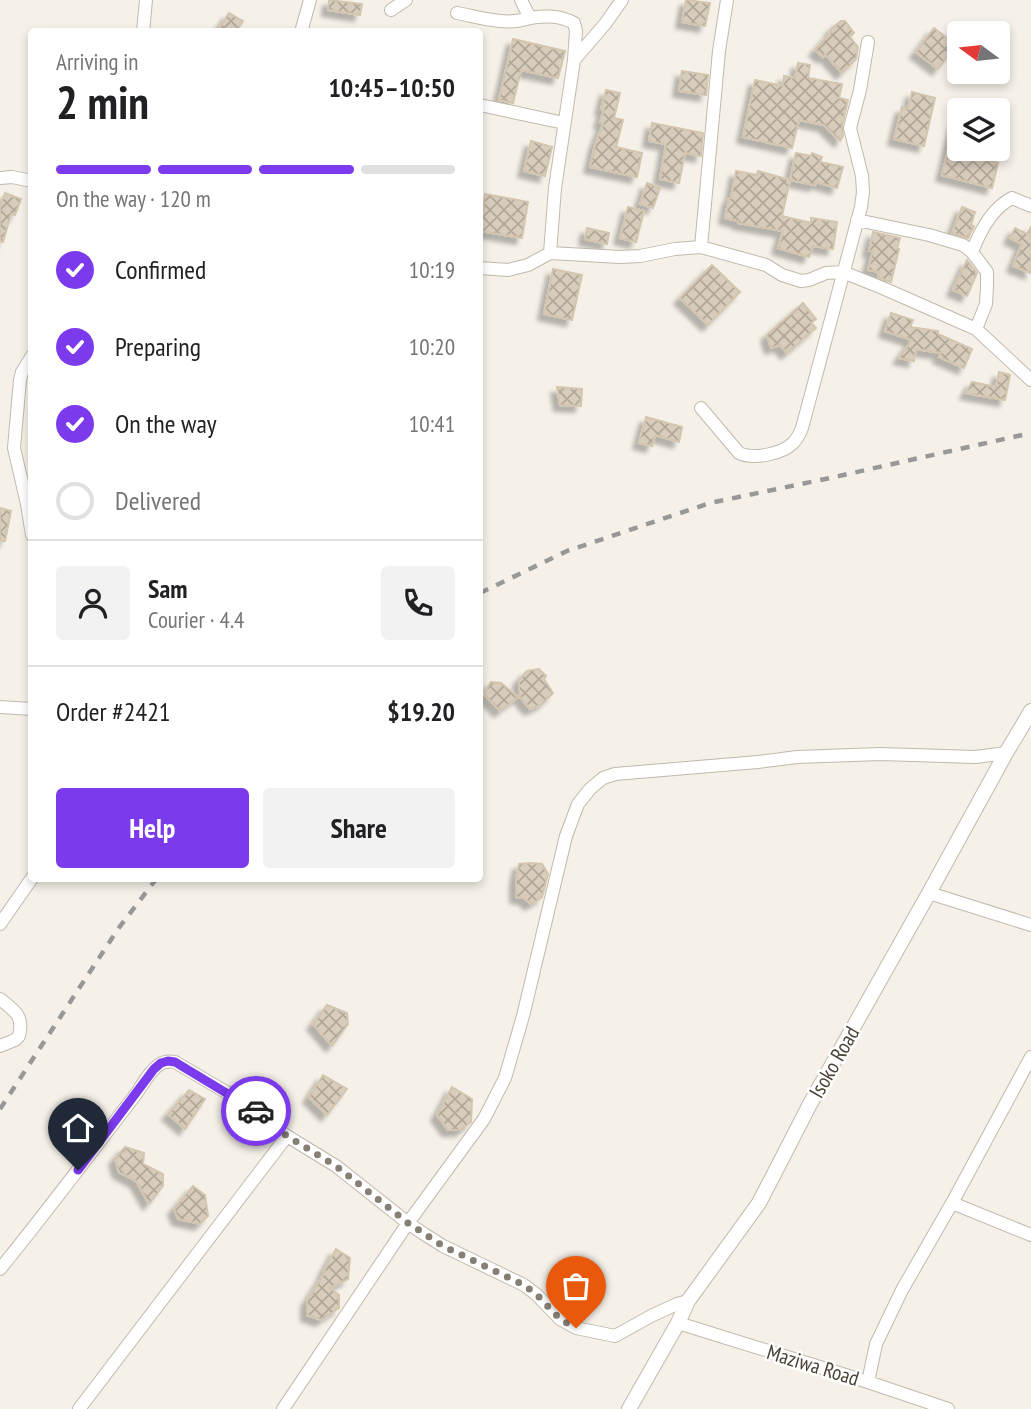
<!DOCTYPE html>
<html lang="en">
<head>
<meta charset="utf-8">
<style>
  body { margin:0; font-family:"PT Sans Narrow",sans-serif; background:#f2f2f2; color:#202124; height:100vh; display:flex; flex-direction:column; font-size:26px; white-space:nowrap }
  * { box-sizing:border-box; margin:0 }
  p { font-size:23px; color:#757577 }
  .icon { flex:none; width:38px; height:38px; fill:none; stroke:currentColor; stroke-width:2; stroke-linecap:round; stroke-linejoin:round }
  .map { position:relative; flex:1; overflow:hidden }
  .sheet { position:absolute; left:28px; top:28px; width:455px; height:854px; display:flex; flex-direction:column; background:#fff; border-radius:7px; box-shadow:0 4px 10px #0003 }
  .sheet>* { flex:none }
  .needle { width:46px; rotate:285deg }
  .tools { position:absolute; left:947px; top:21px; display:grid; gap:14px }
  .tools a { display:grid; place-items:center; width:63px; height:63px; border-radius:7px; background:#fff; box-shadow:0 4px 10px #0003; font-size:35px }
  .pin { position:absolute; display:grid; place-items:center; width:60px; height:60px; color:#fff; margin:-72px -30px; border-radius:50% 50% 50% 0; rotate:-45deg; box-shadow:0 0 7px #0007 }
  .pin .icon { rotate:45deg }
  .courier { position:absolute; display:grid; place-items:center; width:70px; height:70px; margin:-35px; border:5px solid #7c3aed; border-radius:50%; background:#fff; color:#222; box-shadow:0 2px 9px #0007 }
  .summary em { font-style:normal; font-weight:800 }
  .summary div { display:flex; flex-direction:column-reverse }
  .summary { display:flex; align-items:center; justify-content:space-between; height:119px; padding:0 28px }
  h1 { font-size:46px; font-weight:800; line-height:52px }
  .bar { display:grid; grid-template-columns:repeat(4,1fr); gap:10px 7px; align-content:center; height:84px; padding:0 28px }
  .bar i { height:9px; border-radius:5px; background:#e0e0e0 }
  .bar .current { background:#7c3aed }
  .bar p { grid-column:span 4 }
  .line { display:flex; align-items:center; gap:18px; padding:0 28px; border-top:2px solid #e0e0e0 }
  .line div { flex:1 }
  .round { display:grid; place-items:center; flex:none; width:74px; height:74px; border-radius:7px; background:#f2f2f2 }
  ol { padding:0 28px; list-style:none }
  li { display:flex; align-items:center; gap:21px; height:77px }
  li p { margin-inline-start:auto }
  li .icon { padding:7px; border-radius:50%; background:#7c3aed; color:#fff; stroke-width:4 }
  li:last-child { color:#757577 }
  li i { width:38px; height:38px; border:4px solid #e0e0e0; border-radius:50% }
  .action { display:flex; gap:14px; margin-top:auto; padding:14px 28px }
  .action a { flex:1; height:80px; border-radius:7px; background:#7c3aed; color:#fff; font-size:28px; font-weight:800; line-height:80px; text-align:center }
  .action a+a { background:#f2f2f2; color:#202124 }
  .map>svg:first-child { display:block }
</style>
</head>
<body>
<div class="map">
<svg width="1031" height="1409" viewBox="0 0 1031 1409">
  <defs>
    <pattern id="building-cross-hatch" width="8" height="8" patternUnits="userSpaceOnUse" patternTransform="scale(1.75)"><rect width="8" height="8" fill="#d8cdbd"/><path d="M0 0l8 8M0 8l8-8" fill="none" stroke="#b1a89a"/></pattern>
    <filter id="shadow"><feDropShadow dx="-6" dy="6" stdDeviation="2" flood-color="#0004"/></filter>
  </defs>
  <rect width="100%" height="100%" fill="#f5f1e8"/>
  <path fill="url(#building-cross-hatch)" stroke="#d4c5af" stroke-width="2" filter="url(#shadow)" d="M329,0L362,4L360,15L328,10Z
    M686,0L710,3L705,26L682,22Z
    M229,13L243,21L236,32H217Z
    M841,21H845L854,33L850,37L858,47L856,59L842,73L825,54L823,57L815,50L831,32V29Z
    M934,28L956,45L938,69L916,52Z
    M513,39L565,51L558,78L521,70L513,103L499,100Z
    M798,63L810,65L808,78L842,84L839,98L848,100L842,126L843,136L840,141L824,125L799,120L792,148L743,137L755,80L783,86L784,76L795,78Z
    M682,71L708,75L706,95L679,91Z
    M606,90L620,93L614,118L623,120L616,147L642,153L637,177L590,167L595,145L603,124L600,122L604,110L601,109Z
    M912,92L935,98L924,146L894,139L902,107L908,109Z
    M955,122L959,123V152L998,163L992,188L942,175Z
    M652,123L703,133L701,156L685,153L679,183L660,179L666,144L649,141Z
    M531,141L552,147L545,176L524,171Z
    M796,153L811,156L812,153L822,157L820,162L843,167L837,188L816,182L815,185L790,180Z
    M736,171L757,175L758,171L790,180L782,216L811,223V218L837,222L833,249L813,246L809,257L778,248L783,231L738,223V221L725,218L729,198H731Z
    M647,183L660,188L653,208L640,204Z
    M5,193L21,199L15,215L11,214L3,242L0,241V206Z
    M485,194L528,202L522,238L480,231Z
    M628,207L644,211L636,242L620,238Z
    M962,207L975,212L971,225L974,226L968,238L952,233Z
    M1031,227V273L1013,266L1022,244L1010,238L1015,228L1027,234Z
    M587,228L609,233L607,244L585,239Z
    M873,232L900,238L897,249H899L891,282L878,277L879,272L868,270L873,251H869Z
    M967,260L977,273L967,296L953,290Z
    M712,265L740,292L708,325L680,298Z
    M553,269L582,275L572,320L544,314Z
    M803,303L816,319L811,323L816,328L787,353L780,345L771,348L767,335Z
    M891,313L913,320L910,327L938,331V334L972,349L964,368L939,357L941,353L916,349L914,361L899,358L912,340L885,331Z
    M999,372L1010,375L1005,400L966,393L972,382L996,387Z
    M557,387L582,389L581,406L560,405Z
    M646,417L682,427L679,442L655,435L652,446L639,443Z
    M0,508L11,511L5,541H0Z
    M539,669L546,676L544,679L553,693L542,704L530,709L519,696V680L527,671Z
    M491,682L501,683L518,697L500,711L484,694Z
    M530,863L542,864L548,874L542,897L531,904L524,898L516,897V879L519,864Z
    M327,1005L347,1013L348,1024L332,1046L313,1024Z
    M323,1075L347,1089L327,1115L309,1097Z
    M452,1087L472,1099L471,1122L461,1130H448L437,1115Z
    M189,1090L205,1099L185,1129L168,1114Z
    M125,1147L144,1153L143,1164L163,1174V1186L149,1204L136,1181L119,1172L115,1159Z
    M193,1186L205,1195L208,1216L200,1224L178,1219L174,1209Z
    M336,1249L350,1258L348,1279L330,1288L339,1295V1308L321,1320L307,1315V1301L325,1272L324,1271Z"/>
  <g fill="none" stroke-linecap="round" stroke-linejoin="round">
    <defs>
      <path id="minor" d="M521,0L530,18C546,16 559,15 574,23L576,31L574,60
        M391,10L406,0
        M457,13C482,18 506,26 530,18
        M143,32L146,0
        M301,32L310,0
        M480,105L564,123
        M0,178L12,177L32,181
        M857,220L929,235L963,245L972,252L987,272V287L986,304L976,329
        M701,247L719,51L727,0
        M972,252C980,231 992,208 1012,198L1031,206
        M550,253L555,188L574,60L605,24L622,0
        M480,268L508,270L528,265L550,253L620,257L640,256L675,249L701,247L766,265L782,275L801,281L809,280L826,273L843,272L885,289L976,329L1031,380
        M32,356L22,372L20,380L14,448L27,504L32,535
        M701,408L739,453C753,460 782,454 793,443C797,439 800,433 802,428L861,207L863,192L862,176L850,128L860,90L868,42
        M0,707L32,709
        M929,893L1031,925
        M0,924L32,878
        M0,999C15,1011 24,1016 19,1036L15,1040L0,1046
        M952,1203L1031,1235
        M0,1269C46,1213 89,1155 133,1098C142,1087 148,1072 160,1064C165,1061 170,1061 175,1062L236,1098L287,1136L336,1166L408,1223L424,1234L443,1246L524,1285L537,1295L560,1319L576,1328L615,1336L651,1316L677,1304L688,1301
        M678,1323L868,1382L948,1409
        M868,1382L876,1344L902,1290L952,1203L1031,1057
        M79,1409L287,1136
        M283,1409L408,1223L484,1119L505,1078L523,1016L566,836L578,804L590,789L603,778L615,774L758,762L797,757L880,754L976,757L1006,753"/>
      <path id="tertiary" d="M629,1409L678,1323L688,1301L759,1203L810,1104L929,893L1006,753L1031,711"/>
    </defs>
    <use href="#minor" stroke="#c2b9aa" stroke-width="14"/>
    <use href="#tertiary" stroke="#c2b9aa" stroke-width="16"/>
    <use href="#minor" stroke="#fff" stroke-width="12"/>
    <use href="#tertiary" stroke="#fff" stroke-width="14"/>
    <path stroke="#989898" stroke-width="4.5" stroke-dasharray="9 9" stroke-linecap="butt" d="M480,593L567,551L710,503L830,478L1031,433
      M0,1109L118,929L157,878"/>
  </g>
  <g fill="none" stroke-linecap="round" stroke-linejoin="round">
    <path stroke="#867f74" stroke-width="7" stroke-dasharray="0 12.6" d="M256,1111L287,1136L336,1166L408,1223L443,1246L524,1285L537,1295L560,1319L576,1328"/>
    <path stroke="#7c3aed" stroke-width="9" d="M78,1170L154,1069L161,1063L168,1061L175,1062L256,1111"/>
  </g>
  <g text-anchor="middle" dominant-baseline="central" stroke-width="5" stroke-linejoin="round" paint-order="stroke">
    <g font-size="21" fill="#4a4236" stroke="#fff">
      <text transform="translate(834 1062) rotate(-60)">Isoko Road</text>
      <text transform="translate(813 1365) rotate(17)">Maziwa Road</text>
    </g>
  </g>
</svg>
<div class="tools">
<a><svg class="needle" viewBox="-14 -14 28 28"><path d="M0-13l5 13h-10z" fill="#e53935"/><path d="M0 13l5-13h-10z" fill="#757577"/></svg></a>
<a><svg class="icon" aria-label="layers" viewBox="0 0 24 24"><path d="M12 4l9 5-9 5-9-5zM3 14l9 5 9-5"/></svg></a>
</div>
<div class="pin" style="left:576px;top:1328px;background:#ea580c"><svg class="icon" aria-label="bag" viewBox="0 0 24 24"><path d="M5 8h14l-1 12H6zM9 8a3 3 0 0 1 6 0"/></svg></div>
<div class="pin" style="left:78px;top:1170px;background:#1f2937"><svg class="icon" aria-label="home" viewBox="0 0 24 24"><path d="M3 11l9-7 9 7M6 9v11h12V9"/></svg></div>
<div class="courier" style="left:256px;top:1111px"><svg class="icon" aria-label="car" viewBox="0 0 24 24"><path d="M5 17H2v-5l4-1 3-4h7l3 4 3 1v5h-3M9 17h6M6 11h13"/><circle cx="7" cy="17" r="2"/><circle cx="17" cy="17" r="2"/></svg></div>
<section class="sheet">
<div class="summary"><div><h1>2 min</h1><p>Arriving in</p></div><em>10:45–10:50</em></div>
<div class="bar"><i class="current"></i><i class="current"></i><i class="current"></i><i></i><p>On the way · 120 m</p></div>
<ol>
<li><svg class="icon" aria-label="check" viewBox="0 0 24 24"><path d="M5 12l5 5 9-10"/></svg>Confirmed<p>10:19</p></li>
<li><svg class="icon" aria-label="check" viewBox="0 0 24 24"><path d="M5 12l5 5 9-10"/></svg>Preparing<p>10:20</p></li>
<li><svg class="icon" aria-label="check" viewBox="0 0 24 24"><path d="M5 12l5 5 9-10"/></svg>On the way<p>10:41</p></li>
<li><i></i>Delivered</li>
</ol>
<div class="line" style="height:126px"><a class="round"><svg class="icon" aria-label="person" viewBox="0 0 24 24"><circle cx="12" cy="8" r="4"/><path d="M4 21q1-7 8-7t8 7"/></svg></a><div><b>Sam</b><p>Courier · 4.4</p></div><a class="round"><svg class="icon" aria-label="phone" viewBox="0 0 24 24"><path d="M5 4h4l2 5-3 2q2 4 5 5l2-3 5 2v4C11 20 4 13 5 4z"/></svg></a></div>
<div class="line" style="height:91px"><div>Order #2421</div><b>$19.20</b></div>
<div class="action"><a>Help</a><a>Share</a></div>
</section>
</div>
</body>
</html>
